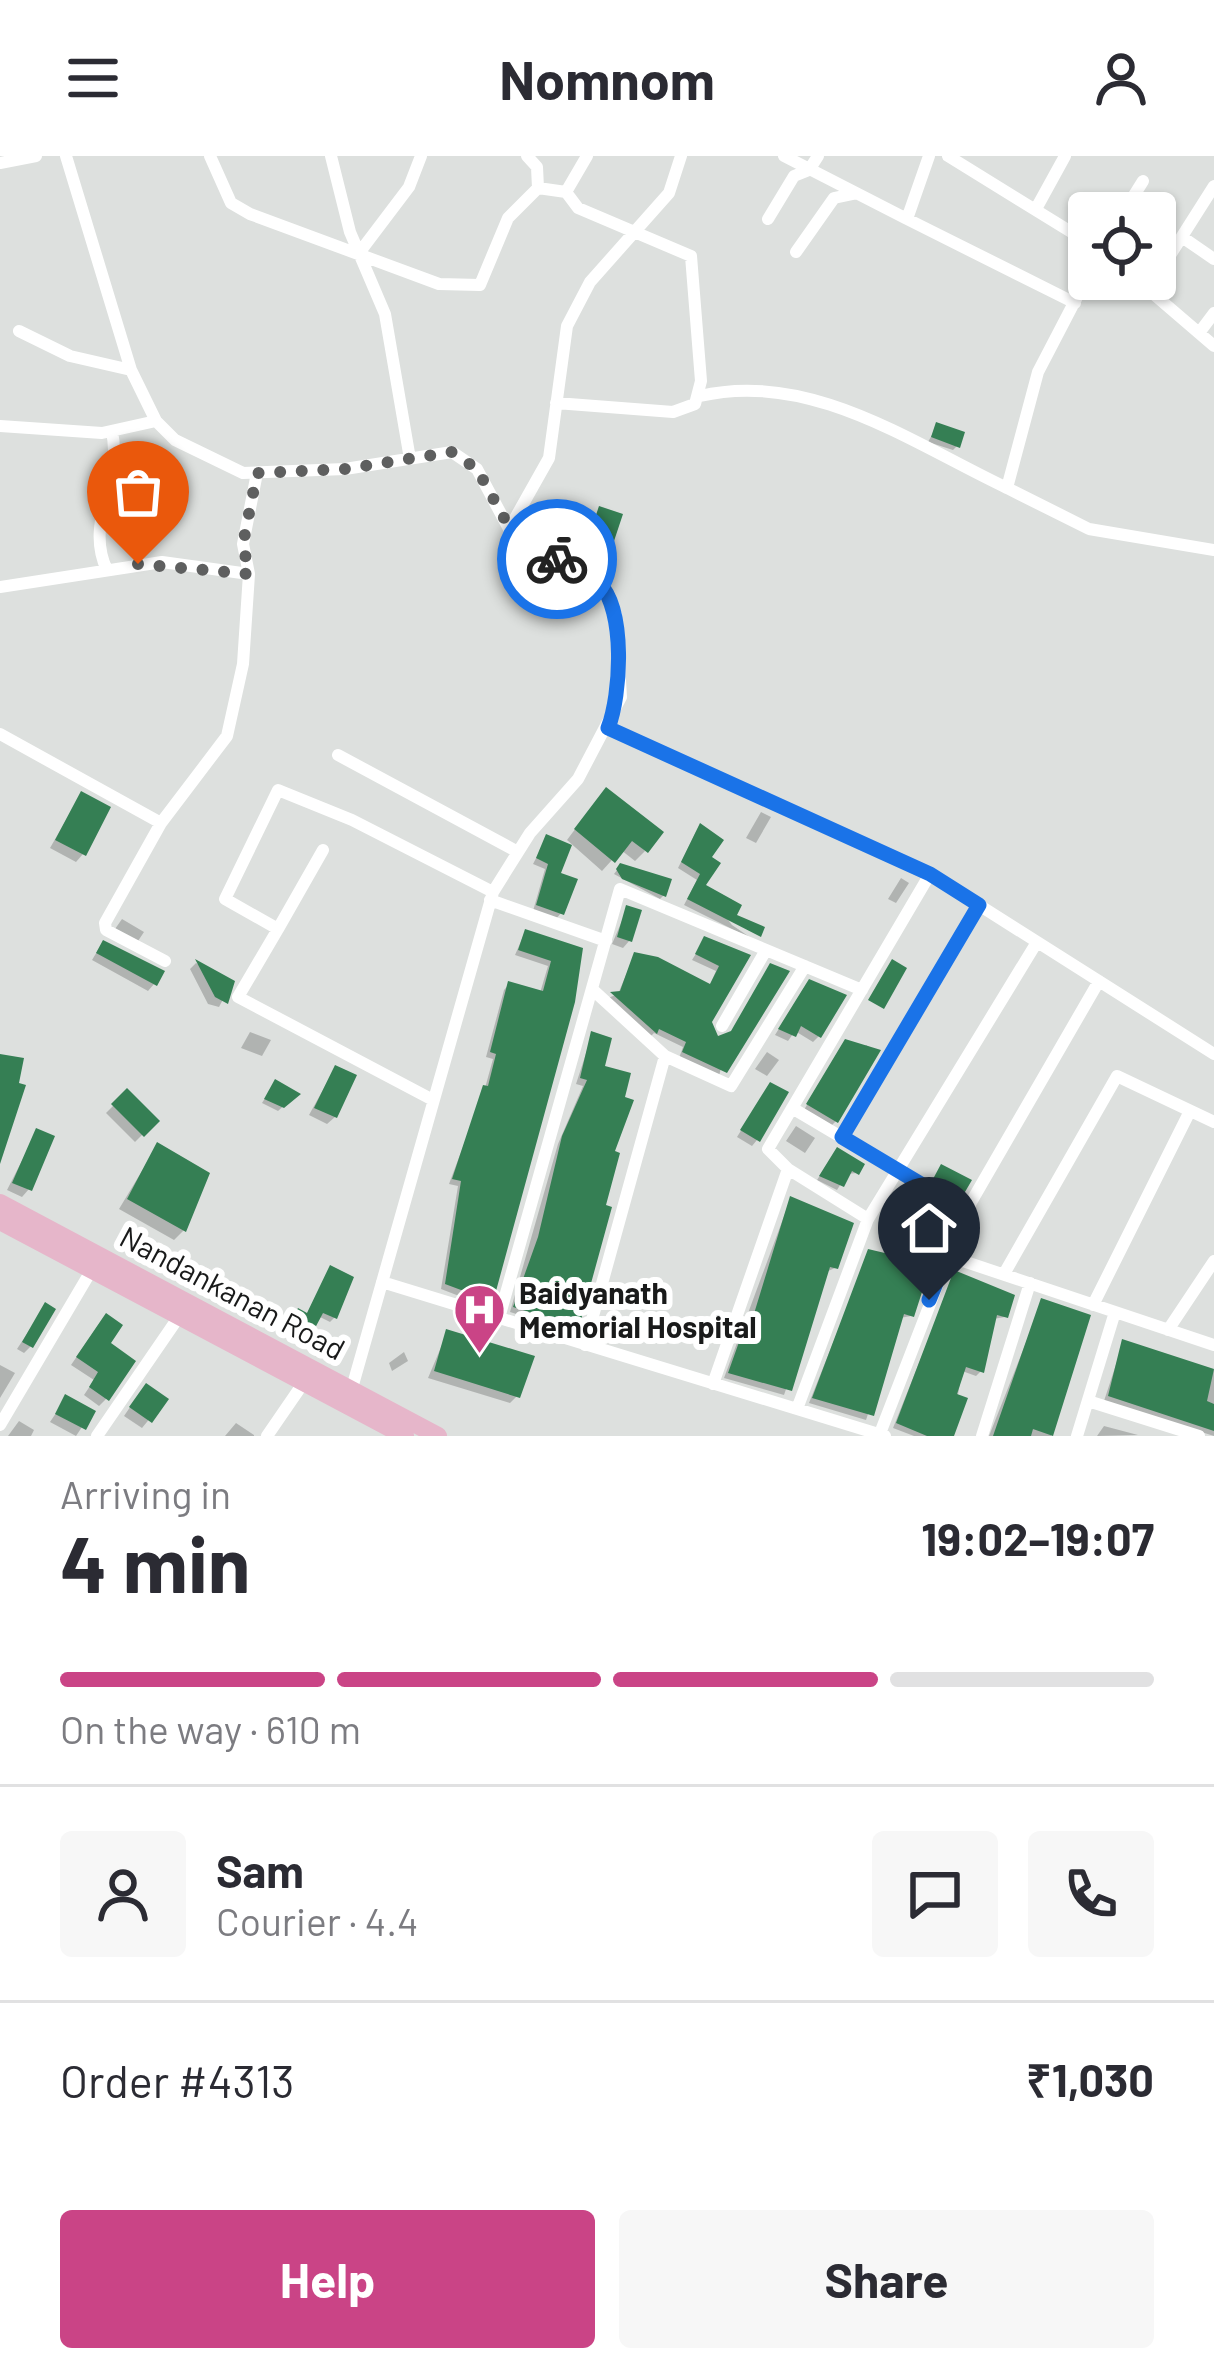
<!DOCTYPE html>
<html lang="en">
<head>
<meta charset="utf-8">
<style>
  body { margin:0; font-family:Barlow,sans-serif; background:#f7f7f7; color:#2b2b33; height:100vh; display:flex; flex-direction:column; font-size:45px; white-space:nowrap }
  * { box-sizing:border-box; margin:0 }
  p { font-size:39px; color:#7c7c81 }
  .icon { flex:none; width:66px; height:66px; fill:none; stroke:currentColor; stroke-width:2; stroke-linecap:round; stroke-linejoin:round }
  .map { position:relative; height:1280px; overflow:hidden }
  .side { display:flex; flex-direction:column; background:#fff; flex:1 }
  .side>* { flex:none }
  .tools { position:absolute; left:1068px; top:36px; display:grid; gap:24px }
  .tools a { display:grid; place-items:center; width:108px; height:108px; border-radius:12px; background:#fff; box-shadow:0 3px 9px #0004; font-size:60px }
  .pin { position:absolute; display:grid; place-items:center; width:102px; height:102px; color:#fff; margin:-123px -51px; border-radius:50% 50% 50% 0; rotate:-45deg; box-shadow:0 0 12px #0007 }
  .pin .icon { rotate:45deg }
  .courier { position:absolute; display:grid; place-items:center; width:120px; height:120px; margin:-60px; border:9px solid #1a73e8; border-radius:50%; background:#fff; color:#222; box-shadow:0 3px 15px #0007 }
  .summary em { font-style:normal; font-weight:700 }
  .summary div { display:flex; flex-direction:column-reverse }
  .summary { display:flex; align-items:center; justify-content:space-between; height:204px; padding:0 60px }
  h1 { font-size:78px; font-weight:700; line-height:90px }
  .bar { display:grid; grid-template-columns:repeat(4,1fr); gap:18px 12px; align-content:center; height:144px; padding:0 60px }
  .bar i { height:15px; border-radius:9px; background:#e1e1e2 }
  .bar .current { background:#ca4486 }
  .bar p { grid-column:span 4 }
  .line { display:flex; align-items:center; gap:30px; padding:0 60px; border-top:3px solid #e1e1e2 }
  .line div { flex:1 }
  .round { display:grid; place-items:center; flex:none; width:126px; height:126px; border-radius:12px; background:#f7f7f7 }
  .action { display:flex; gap:24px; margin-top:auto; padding:24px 60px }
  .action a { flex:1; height:138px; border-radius:12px; background:#ca4486; color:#fff; font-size:48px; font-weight:700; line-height:138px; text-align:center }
  .action a+a { background:#f7f7f7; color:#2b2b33 }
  header { display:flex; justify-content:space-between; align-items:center; height:156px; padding:0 60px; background:#fff; font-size:54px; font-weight:700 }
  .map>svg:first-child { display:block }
</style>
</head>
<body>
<header><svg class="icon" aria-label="menu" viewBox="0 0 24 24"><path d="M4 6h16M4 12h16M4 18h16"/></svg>Nomnom<svg class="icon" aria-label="person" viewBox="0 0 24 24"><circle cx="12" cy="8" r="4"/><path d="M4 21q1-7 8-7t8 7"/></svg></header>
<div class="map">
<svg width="1214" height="1280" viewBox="0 0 1214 1280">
  <rect width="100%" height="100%" fill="#dde0de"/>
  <path fill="#0003" d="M937,270L957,290L953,294L928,286Z
    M599,353L609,392L601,400L581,393Z
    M81,638L83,698L76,706L50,692Z
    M596,645L645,695L635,705L621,694L602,715L567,684Z
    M761,656L771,661L756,687L746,682Z
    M696,676L708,702L702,730L732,769L754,784L684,749L697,724L678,712Z
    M547,681L561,757L556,763L533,755L545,713L533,708Z
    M620,710L664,739L660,743L614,718Z
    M901,722L909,727L896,747L888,743Z
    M627,753L630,784L623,792L612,788Z
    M122,763L144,776L138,785L115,773Z
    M525,776L579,794L485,1150L441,1133L458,1030L449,1028L485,932L493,903L486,901L504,834L509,828L540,837L548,810L515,799Z
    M705,783L747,800L709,866L720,884L729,880L719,920L679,902L683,891L654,877L650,881L608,842L618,838L634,800L709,831L716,815L692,804Z
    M98,794L154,828L148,835L92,804Z
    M196,807L232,826L219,851L208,848L190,813Z
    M804,832L819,880L813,886L795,875L788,885L775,879Z
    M250,876L271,884L262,900L241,892Z
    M592,879L602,912L611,998L577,1169L571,1175L510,1156L558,988L583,930L576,928Z
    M866,889L877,895L836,965L831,970L804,954L841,891L860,895Z
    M767,896L779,904L767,920L755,913Z
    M335,912V961L327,968L309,959Z
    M272,931L296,939L278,955L262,947Z
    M127,936L156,965L135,986L106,957Z
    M765,936L757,984L752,990L737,981Z
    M796,970L815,982L805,997L786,985Z
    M37,975L29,1033L22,1041L7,1034Z
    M157,990L184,1074L174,1084L119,1053Z
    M833,999L857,1017L847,1018L837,1034L817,1024Z
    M942,1012L960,1039L953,1046L928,1031Z
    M790,1044L835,1112L826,1116L784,1239L724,1222Z
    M915,1062L935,1086L931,1090L907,1076Z
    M869,1097L911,1160L900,1162L866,1264L809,1247Z
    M330,1112L334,1162L330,1166L318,1160L307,1177L290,1168L294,1160H306Z
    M955,1117L1005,1161L993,1163L981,1215L976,1220L962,1215L951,1280H914L893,1272Z
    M1042,1146L1054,1262L1051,1280H989Z
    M45,1150L31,1190L24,1197L17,1193Z
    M99,1168L106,1243L99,1250L84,1239L94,1224L71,1209Z
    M447,1177L517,1240L510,1247L428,1222Z
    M1123,1187L1214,1214V1280L1104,1245Z
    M404,1196L408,1205L392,1215L389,1207Z
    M0,1209L15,1217L0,1242Z
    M139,1238L165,1244L142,1272L124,1260Z
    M66,1242L92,1256L76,1280L50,1266Z
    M19,1265L34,1274L31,1280H8Z
    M236,1267L254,1279V1280H225Z
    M1104,1270L1138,1279L1097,1280Z"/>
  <path fill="#357f54" d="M936,266L965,276L960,292L931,281Z
    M599,350L623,358L611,394L587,386Z
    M606,631L664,676L648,697L632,685L615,707L574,673Z
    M81,635L111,651L86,700L55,684Z
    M700,667L724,684L712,701L721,707L706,729L742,749L737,759L765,771L761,781L687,743L700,718L681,706Z
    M546,678L572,689L561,717L578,723L564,759L536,749L548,708L536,702Z
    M620,707L672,723L666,741L622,723L616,713Z
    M626,749L642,754L632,786L617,781Z
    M525,773L583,792L575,846L493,1146L445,1128L461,1025L452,1023L483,929L488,930L496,898L490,896L508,825L543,835L551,805L518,794Z
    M704,780L751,799L712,866L718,880L731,875L770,807L790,815L727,917L682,896L686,886L659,873L657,878L610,836L620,835L634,796L658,801L710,828L719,810L695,798Z
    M103,784L165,815L157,830L96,797Z
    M195,803L235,825L228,848L215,841Z
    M892,803L907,812L884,853L868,844Z
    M809,823L847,839L821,882L801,870L796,881L778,873Z
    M591,875L612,882L605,910L631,917L625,941L634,944L615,995L620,997L606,1049L612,1051L579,1171L513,1151L538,1081L562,980L587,924L580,922Z
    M845,883L881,894L838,967L806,948Z
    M0,898L24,902L19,927L26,929L0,1008Z
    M335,909L357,919L337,962L314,952Z
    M275,923L301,938L284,952L264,943Z
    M770,926L789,936L760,986L740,974Z
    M127,932L160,965L144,981L111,948Z
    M36,972L55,980L32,1035L12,1027Z
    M157,986L210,1017L186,1076L127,1043Z
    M837,991L865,1008L859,1019L852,1015L844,1031L819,1020Z
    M941,1008L972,1024L962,1041L933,1023Z
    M790,1040L854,1067L838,1113L830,1111L792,1235L728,1217L744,1172L749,1174Z
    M919,1054L948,1071L938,1088L909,1071Z
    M868,1093L931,1108L914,1161L904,1158L874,1260L812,1242Z
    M330,1109L354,1121L337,1163L323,1157L314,1174L292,1163L298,1152L307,1157Z
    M954,1114L1015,1139L1008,1162L997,1159L984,1217L966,1211L957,1238L968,1242L954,1280H927L896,1267Z
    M1041,1142L1091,1159L1053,1280L1033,1273L1031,1280H993Z
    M45,1146L56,1153L33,1192L22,1186Z
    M106,1157L123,1169L111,1187L136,1205L109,1245L89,1231L98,1216L76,1201Z
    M446,1173L535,1200L520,1242L434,1215Z
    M1122,1183L1214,1213L1207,1245L1214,1248V1275L1108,1240Z
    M146,1227L169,1243L152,1267L129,1251Z
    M65,1238L96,1255L86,1274L55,1258Z"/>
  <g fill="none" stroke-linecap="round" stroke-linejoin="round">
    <path stroke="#fff" stroke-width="12" d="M66,0L131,214L156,265L175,284L243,317L345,313L452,296L477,313L509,373
      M210,0L231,47L250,58L439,128L480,129L508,62L538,32L566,36L578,52L691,100L701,225L695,248L673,256L556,247
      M331,0L350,76L385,158L410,303
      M527,0L537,11L538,32
      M784,0L907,63
      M929,0L907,63L1075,147
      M948,0L1089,87
      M0,7L36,0
      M566,36L587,0
      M1037,51L1065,0
      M1123,57L1143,25
      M768,63L794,20L809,14L818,0
      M1182,81L1214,103
      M796,96L834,42L853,38
      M359,97L409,31L421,0
      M1089,118L1038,216L1007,332L1089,373L1214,394
      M1136,123L1214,190
      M1148,134L1214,30
      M19,175L70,200L131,214
      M1199,177L1214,157
      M700,240C810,214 912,287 1007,332
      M0,270L102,277L156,265
      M107,414C84,366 123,324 112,276
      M0,431L162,406L249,418L243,388L257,317
      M608,572L930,718L1214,898
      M0,578L161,667
      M338,599L518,696
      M490,744L606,785
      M278,773L323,694
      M165,805L106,774L105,767L161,667L227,580L243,508L249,418
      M593,834L665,900L731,930L805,810
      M722,870L766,794
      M433,944L238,841L278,773L225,743L278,634L352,664L493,736
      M792,952L966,1055
      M842,981L979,749
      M788,1013L868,1063L1037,786
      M945,1099L1214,1189
      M1004,1118L1117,920L1214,966
      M382,1126L885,1280
      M1093,1149L1190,955
      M499,1162L620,733L862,834
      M1168,1174L1214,1105
      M585,1189L665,900
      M713,1228L788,1013L768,993L930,718
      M352,1232L493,736L530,677L578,623L621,541L616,459L599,427L515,383L509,373L549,302L567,170L590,126L669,37L681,0
      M1088,1245L1199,1280
      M797,1253L868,1063
      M0,1269L91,1115
      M97,1280L178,1162
      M267,1280L302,1229
      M879,1280L966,1055L1099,825
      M982,1280L1030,1127
      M1077,1280L1115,1156"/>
    <path stroke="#e6b6ca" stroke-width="18" d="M0,1047L438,1280
      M0,1065L405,1280"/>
  </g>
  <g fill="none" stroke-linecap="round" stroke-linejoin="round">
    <path stroke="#5e5f5f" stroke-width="12" stroke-dasharray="0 21.6" d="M138,408L249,418L243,388L257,317L345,313L452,296L477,313L515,382L557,403"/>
    <path stroke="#1a73e8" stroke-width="15" d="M557,403C570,410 589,417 599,427C626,454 621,539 608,572L930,718L979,749L842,981L966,1055L929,1144"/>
  </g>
  <defs>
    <symbol id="hospital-pin" viewBox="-11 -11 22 30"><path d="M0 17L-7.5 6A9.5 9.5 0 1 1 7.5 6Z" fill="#ca4486" stroke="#fff"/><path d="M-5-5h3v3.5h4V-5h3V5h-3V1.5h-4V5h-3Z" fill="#fff"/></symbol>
  </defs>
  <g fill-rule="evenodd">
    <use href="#hospital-pin" x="450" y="1124" width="59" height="81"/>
  </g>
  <g text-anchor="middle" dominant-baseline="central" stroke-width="12" stroke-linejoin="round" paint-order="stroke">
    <g font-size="30" fill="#191a1a" stroke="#fff">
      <text transform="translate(233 1136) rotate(28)">Nandankanan Road</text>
    </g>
    <g font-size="30" font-weight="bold" fill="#191a1a" stroke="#fff" text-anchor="start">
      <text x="519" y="1136">Baidyanath<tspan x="519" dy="34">Memorial Hospital</tspan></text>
    </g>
  </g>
</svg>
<div class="tools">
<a><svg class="icon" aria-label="locate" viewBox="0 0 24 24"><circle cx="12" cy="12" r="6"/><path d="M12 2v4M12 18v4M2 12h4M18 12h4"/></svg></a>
</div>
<div class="pin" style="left:138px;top:408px;background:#ea580c"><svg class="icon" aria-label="bag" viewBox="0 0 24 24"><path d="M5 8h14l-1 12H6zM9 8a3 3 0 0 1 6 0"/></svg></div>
<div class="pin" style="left:929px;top:1144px;background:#1f2937"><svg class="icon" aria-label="home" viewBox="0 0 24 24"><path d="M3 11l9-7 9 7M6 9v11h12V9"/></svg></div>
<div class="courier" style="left:557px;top:403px"><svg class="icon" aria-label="bike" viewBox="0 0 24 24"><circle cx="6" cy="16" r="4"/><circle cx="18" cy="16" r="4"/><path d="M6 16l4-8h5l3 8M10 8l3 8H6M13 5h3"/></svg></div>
</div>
<section class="side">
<div class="summary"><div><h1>4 min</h1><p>Arriving in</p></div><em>19:02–19:07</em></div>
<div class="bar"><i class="current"></i><i class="current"></i><i class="current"></i><i></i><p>On the way · 610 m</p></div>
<div class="line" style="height:216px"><a class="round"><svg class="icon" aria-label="person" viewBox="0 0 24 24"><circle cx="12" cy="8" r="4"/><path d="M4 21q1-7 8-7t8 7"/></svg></a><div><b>Sam</b><p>Courier · 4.4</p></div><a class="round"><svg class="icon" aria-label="chat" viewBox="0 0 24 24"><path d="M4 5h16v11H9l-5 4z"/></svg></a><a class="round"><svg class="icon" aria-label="phone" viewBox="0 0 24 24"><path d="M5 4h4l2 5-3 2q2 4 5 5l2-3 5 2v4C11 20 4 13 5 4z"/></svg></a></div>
<div class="line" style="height:156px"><div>Order #4313</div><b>₹1,030</b></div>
<div class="action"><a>Help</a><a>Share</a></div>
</section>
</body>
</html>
